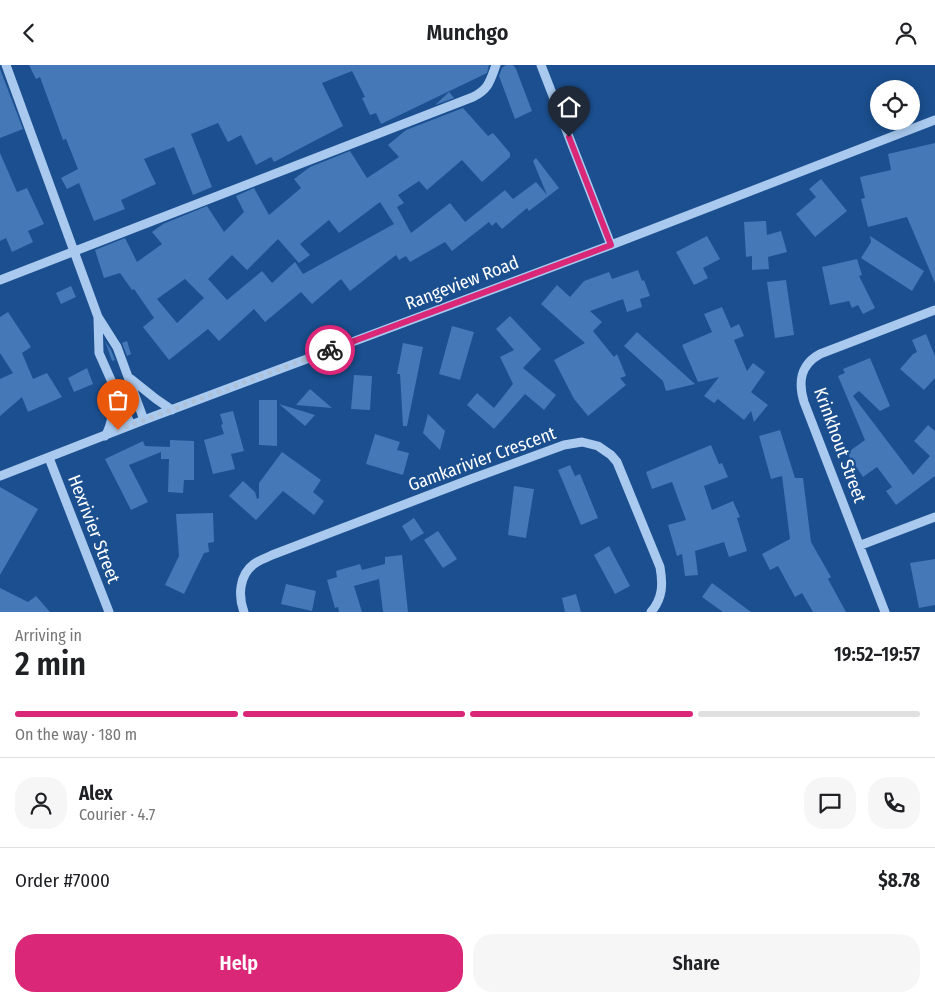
<!DOCTYPE html>
<html lang="en">
<head>
<meta charset="utf-8">
<style>
  body { margin:0; font-family:"Fira Sans Condensed",sans-serif; background:#f6f6f6; color:#202124; height:100vh; display:flex; flex-direction:column; font-size:19px; white-space:nowrap }
  * { box-sizing:border-box; margin:0 }
  p { font-size:16px; color:#757577 }
  .icon { flex:none; width:28px; height:28px; fill:none; stroke:currentColor; stroke-width:2; stroke-linecap:round; stroke-linejoin:round }
  .map { position:relative; height:547px; overflow:hidden }
  .sheet { display:flex; flex-direction:column; background:#fff; flex:1 }
  .sheet>* { flex:none }
  .tools { position:absolute; left:870px; top:15px; display:grid; gap:10px }
  .tools a { display:grid; place-items:center; width:50px; height:50px; border-radius:50%; background:#fff; box-shadow:0 2px 12px #0003; font-size:25px }
  .pin { position:absolute; display:grid; place-items:center; width:42px; height:42px; color:#fff; margin:-51px -21px; border-radius:50% 50% 50% 0; rotate:-45deg; box-shadow:0 0 5px #0007 }
  .pin .icon { rotate:45deg }
  .courier { position:absolute; display:grid; place-items:center; width:50px; height:50px; margin:-25px; border:4px solid #db2777; border-radius:50%; background:#fff; color:#222; box-shadow:0 1px 6px #0007 }
  .summary em { font-style:normal; font-weight:600 }
  .summary div { display:flex; flex-direction:column-reverse }
  .summary { display:flex; align-items:center; justify-content:space-between; height:85px; padding:0 15px }
  h1 { font-size:32px; font-weight:600; line-height:38px }
  .bar { display:grid; grid-template-columns:repeat(4,1fr); gap:8px 5px; align-content:center; height:60px; padding:0 15px }
  .bar i { height:6px; border-radius:4px; background:#e0e0e0 }
  .bar .active { background:#db2777 }
  .bar p { grid-column:span 4 }
  .line { display:flex; align-items:center; gap:12px; padding:0 15px; border-top:1px solid #e0e0e0 }
  .line div { flex:1 }
  .round { display:grid; place-items:center; flex:none; width:52px; height:52px; border-radius:20px; background:#f6f6f6 }
  .button { display:flex; gap:10px; margin-top:auto; padding:10px 15px }
  .button a { flex:1; height:58px; border-radius:20px; background:#db2777; color:#fff; font-size:20px; font-weight:600; line-height:58px; text-align:center }
  .button a+a { background:#f6f6f6; color:#202124 }
  header { display:flex; justify-content:space-between; align-items:center; height:65px; padding:0 15px; background:#fff; font-size:22px; font-weight:600 }
  .map>svg:first-child { display:block }
</style>
</head>
<body>
<header><svg class="icon" aria-label="back" viewBox="0 0 24 24"><path d="M15 5l-7 7 7 7"/></svg>Munchgo<svg class="icon" aria-label="person" viewBox="0 0 24 24"><circle cx="12" cy="8" r="4"/><path d="M4 21q1-7 8-7t8 7"/></svg></header>
<div class="map">
<svg width="935" height="547" viewBox="0 0 935 547">
  <rect width="100%" height="100%" fill="#1b4f8f"/>
  <path fill="#4478b7" fill-rule="evenodd" d="M29,0H489L487,8L381,59L376,48L370,50L362,33L365,32L352,6L322,18L343,61L274,97L271,92L256,100L241,70L228,77L218,58L191,69L212,122L193,130L174,82L144,94L156,119L121,135L125,144L94,156L79,118L67,124L61,113L78,104L66,74L63,75L40,12L36,14Z
    M506,0H513L516,4L532,46L515,54L499,11L502,3Z
    M0,4L23,64L0,73Z
    M449,27L454,33L435,40Z
    M463,43L488,71L493,68L510,88V92L482,117L462,95L427,125L419,116L398,130L404,138L397,142L411,168L450,138L465,157L505,125L513,134L536,117L547,130L533,96L536,93L559,123L529,146L527,143L502,164L496,157L492,161L489,157L452,186L445,177L410,197L406,191L399,195L396,190L350,226L341,214L312,239L301,227L265,257L254,244L219,276L208,264L169,295L143,262L154,253L134,224L132,225L120,208L104,213L95,185L125,173L137,197L162,179L152,167L163,159L207,141L224,167L244,147L236,131L254,123L269,150L301,123L294,114L310,102L350,86L367,113L399,92L388,80L406,65ZM380,137L394,159L303,209L295,197L272,218L262,206L227,235L208,214L232,190L247,205L278,174L299,198L310,190L300,179L329,155L339,168ZM185,214L204,233L177,258L157,234Z
    M935,78V218L907,152L868,162L861,134L865,133L860,112L891,105L888,89Z
    M0,88L17,127L27,123L44,159L28,166L33,177L12,187L6,173L0,176Z
    M821,114L847,146L815,172L796,149L816,132L809,124Z
    M766,156L767,170L781,166L787,187L768,192L769,204L752,205V191L746,192L744,157Z
    M707,171L720,194L703,203L708,213L694,220L676,187Z
    M870,171L924,206L912,226L861,193L871,177Z
    M857,194L862,210L859,211L875,243L863,249L858,240L852,243L849,236L830,240L822,202Z
    M638,205L642,216L644,215L650,231L640,234L642,242L627,247L623,234L590,246L602,257L593,266L614,292L617,289L626,311L620,313L626,320L588,351L574,334L554,295L585,278L541,239L557,220L570,232L584,216L609,207L612,214Z
    M786,215L794,270L775,273L767,217Z
    M71,221L76,232L61,239L56,228Z
    M722,242L731,263L739,259L744,271L734,275L747,306L753,298L765,307L751,327L768,340L754,357L751,346L744,355L718,334L714,338L704,331L719,312L698,317L682,280L712,267L704,249Z
    M8,247L31,282L22,288L33,314L47,308L62,332L28,347L22,332L0,351V314L13,308L0,288V252Z
    M510,251L541,284L523,303L556,330L544,345L525,329L494,364L467,340L477,328L494,343L513,319L500,292L514,285L496,264Z
    M452,261L474,267L460,315L439,309Z
    M637,267L695,319L666,326L663,316L624,281Z
    M926,269L935,291V313L924,325L900,304L913,289L917,287L912,275Z
    M105,276L111,285L115,295L112,296Z
    M127,276L131,289L127,291L122,278Z
    M403,278L423,282L407,361H403L400,309H397Z
    M870,293L890,341L880,346L859,326L853,331L913,410L930,391L914,376L928,360L935,366V411L896,440L886,426L892,422L877,402L863,412L847,388L865,375L838,311L845,308L843,304Z
    M87,303L93,319L74,327L68,313Z
    M354,310L372,311L370,345L351,344Z
    M310,324L332,343L296,340Z
    M259,335H277V381L259,380Z
    M279,339L315,350L305,361Z
    M233,346L244,386L231,389L235,404L213,409L204,375L224,369L221,360L223,359L220,349Z
    M428,349L445,366L440,385L423,368Z
    M780,365L795,413H803L811,477L831,512L828,514L846,547H813L802,528L795,532L778,501L770,505L762,489L790,474L782,411L771,414L759,371Z
    M375,369L400,377L397,385L409,388L403,410L366,399Z
    M170,375L194,376V415H184L183,428L168,427L169,394H161V387L129,400L148,437L131,445L105,394L143,376L145,381L170,382Z
    M711,380L719,399L722,398L728,412L704,421L712,445L733,436L740,452L737,453L747,486L729,492L724,477L695,486L698,510L685,511L682,489L677,491L668,460L686,455L672,417L652,424L646,407Z
    M282,387L321,415L313,427L324,436L314,450L283,426L256,455L229,431L243,416L255,427L257,434L259,433V418Z
    M570,400L575,411L580,409L598,453L581,460L558,405Z
    M514,421L534,424L526,473L508,470Z
    M0,422L38,444L0,510Z
    M213,448L214,477L208,478L209,487L204,488L184,529L165,520L179,491L176,449Z
    M414,453L424,468L411,476L402,461Z
    M438,466L457,494L443,503L424,475Z
    M609,481L630,521L615,529L594,490Z
    M402,490L408,547H383L379,514L354,521L362,547H339L338,542L335,543L327,515L337,512L336,506L360,499L362,505L385,499V492Z
    M935,494V540L919,543L910,498Z
    M712,518L751,547H723L702,532Z
    M286,519L316,526L312,546L281,539Z
    M0,523L28,537L36,531L50,547H0Z
    M576,529L581,547H565L562,533Z"/>
  <g fill="none" stroke-linecap="round" stroke-linejoin="round">
    <path stroke="#a9c9ee" stroke-width="9" d="M6,0L98,252L117,282L144,355
      M541,0L611,180
      M0,215L473,32C489,24 490,16 496,0
      M98,253L99,288L131,360
      M131,314L156,334L172,345
      M105,371C114,358 113,338 113,322
      M49,393L109,547
      M0,411L144,355L611,180L935,55
      M861,480L935,452
      M244,547C238,531 239,510 254,499C259,495 266,493 272,490L471,414L564,380L582,377L598,381L611,390L617,397L660,502C663,519 663,533 651,547
      M885,547L804,337C798,317 800,300 820,289L935,245"/>
  </g>
  <g fill="none" stroke-linecap="round" stroke-linejoin="round">
    <path stroke="#afc1d8" stroke-width="5" stroke-dasharray="0 9" d="M118,365L330,285"/>
    <path stroke="#db2777" stroke-width="6" d="M330,285L611,180L569,72"/>
  </g>
  <g text-anchor="middle" dominant-baseline="central" stroke-width="4.5" stroke-linejoin="round" paint-order="stroke">
    <g font-size="18" fill="#fff" stroke="#1b4f8f">
      <text transform="translate(462 218) rotate(-21)">Rangeview Road</text>
      <text transform="translate(840 380) rotate(70)">Krinkhout Street</text>
      <text transform="translate(482 394) rotate(-20)">Gamkarivier Crescent</text>
      <text transform="translate(94 464) rotate(69)">Hexrivier Street</text>
    </g>
  </g>
</svg>
<div class="tools">
<a><svg class="icon" aria-label="locate" viewBox="0 0 24 24"><circle cx="12" cy="12" r="6"/><path d="M12 2v4M12 18v4M2 12h4M18 12h4"/></svg></a>
</div>
<div class="pin" style="left:118px;top:365px;background:#ea580c"><svg class="icon" aria-label="bag" viewBox="0 0 24 24"><path d="M5 8h14l-1 12H6zM9 8a3 3 0 0 1 6 0"/></svg></div>
<div class="pin" style="left:569px;top:72px;background:#1f2937"><svg class="icon" aria-label="home" viewBox="0 0 24 24"><path d="M3 11l9-7 9 7M6 9v11h12V9"/></svg></div>
<div class="courier" style="left:330px;top:285px"><svg class="icon" aria-label="bike" viewBox="0 0 24 24"><circle cx="6" cy="16" r="4"/><circle cx="18" cy="16" r="4"/><path d="M6 16l4-8h5l3 8M10 8l3 8H6M13 5h3"/></svg></div>
</div>
<section class="sheet">
<div class="summary"><div><h1>2 min</h1><p>Arriving in</p></div><em>19:52–19:57</em></div>
<div class="bar"><i class="active"></i><i class="active"></i><i class="active"></i><i></i><p>On the way · 180 m</p></div>
<div class="line" style="height:90px"><a class="round"><svg class="icon" aria-label="person" viewBox="0 0 24 24"><circle cx="12" cy="8" r="4"/><path d="M4 21q1-7 8-7t8 7"/></svg></a><div><b>Alex</b><p>Courier · 4.7</p></div><a class="round"><svg class="icon" aria-label="chat" viewBox="0 0 24 24"><path d="M4 5h16v11H9l-5 4z"/></svg></a><a class="round"><svg class="icon" aria-label="phone" viewBox="0 0 24 24"><path d="M5 4h4l2 5-3 2q2 4 5 5l2-3 5 2v4C11 20 4 13 5 4z"/></svg></a></div>
<div class="line" style="height:65px"><div>Order #7000</div><b>$8.78</b></div>
<div class="button"><a>Help</a><a>Share</a></div>
</section>
</body>
</html>
